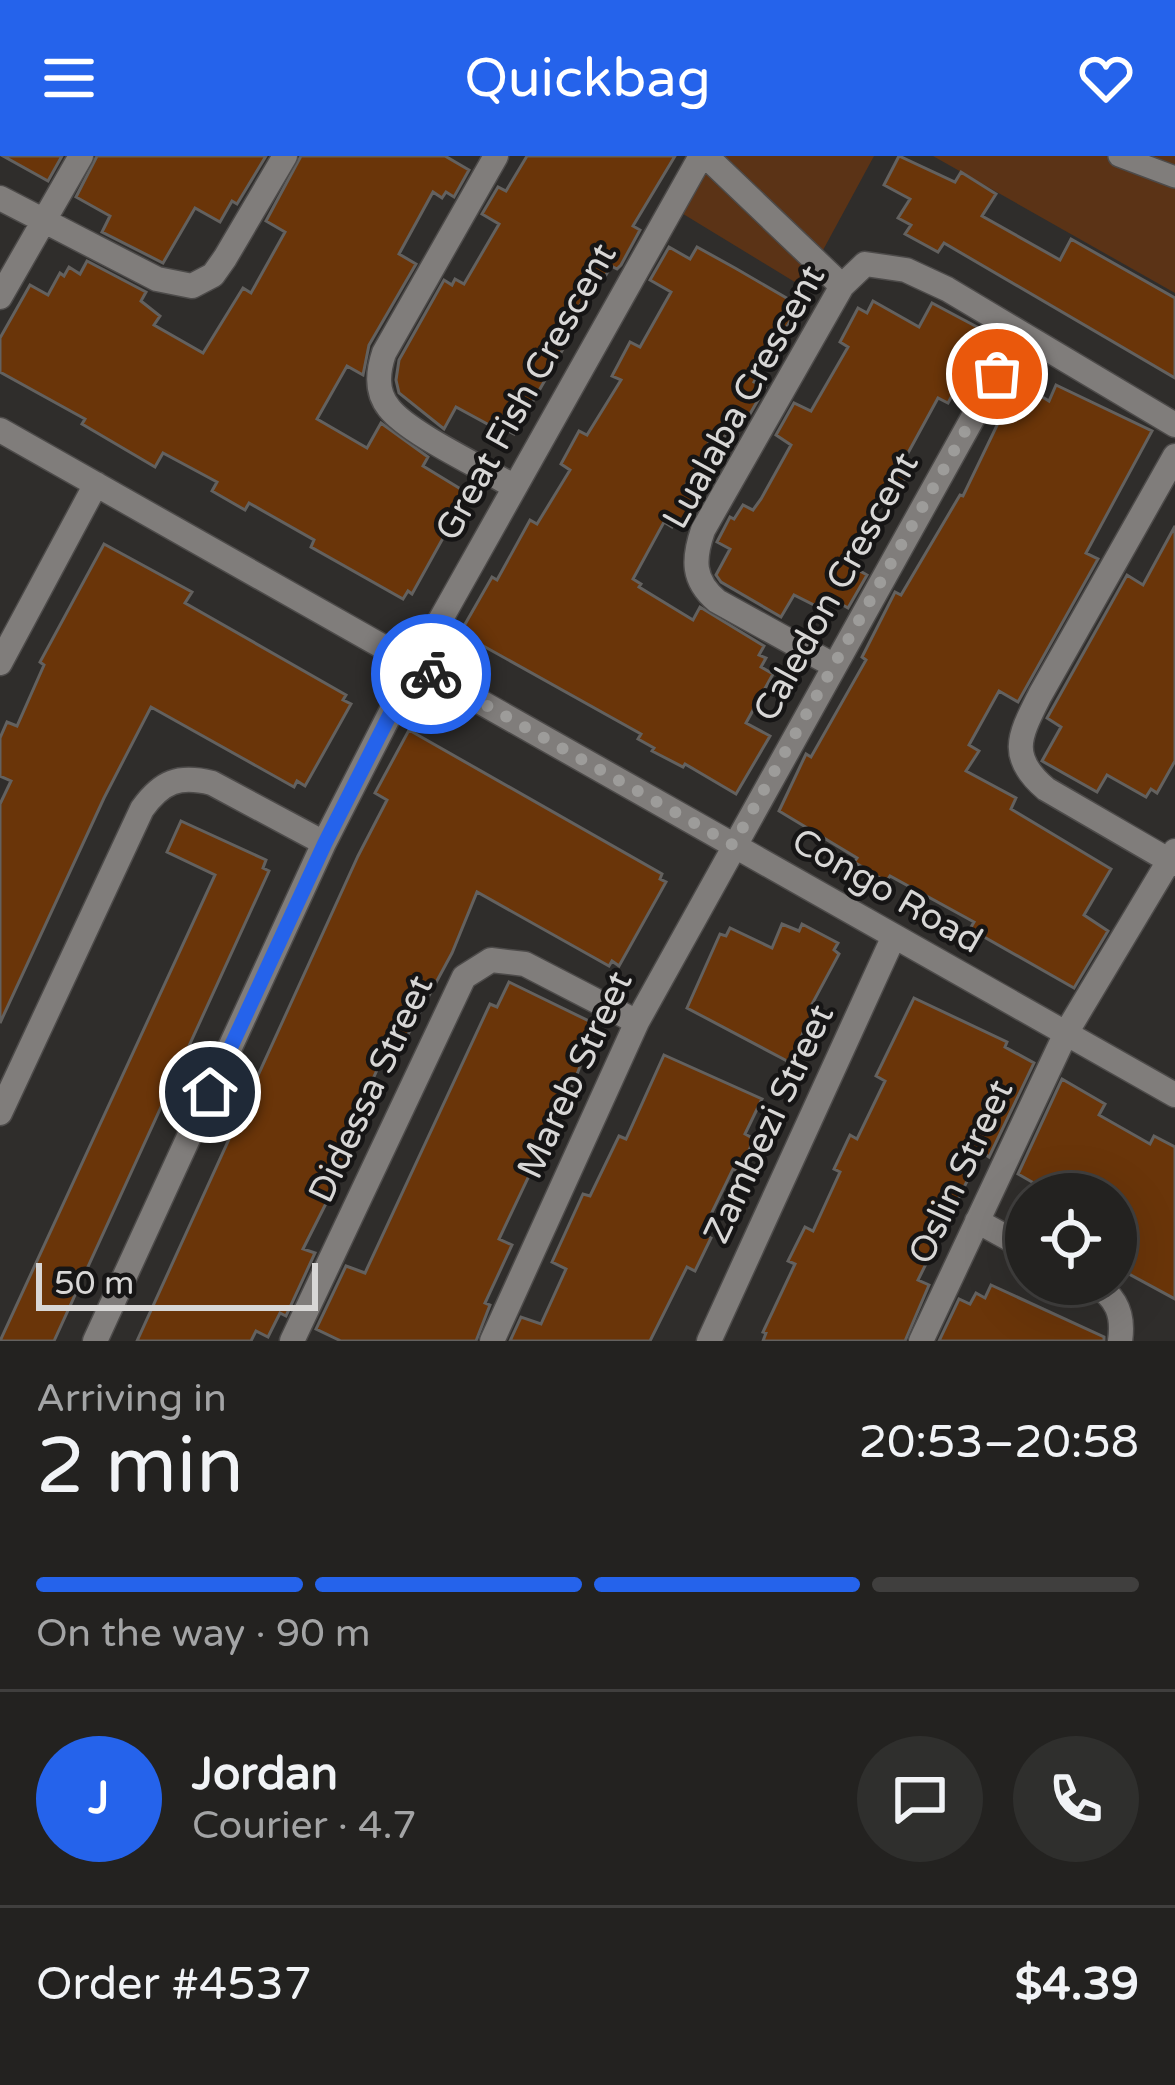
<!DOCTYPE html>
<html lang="en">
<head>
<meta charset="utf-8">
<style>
  body { margin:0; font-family:"Varela Round",sans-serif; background:#2f2f2d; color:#f1f3f6; height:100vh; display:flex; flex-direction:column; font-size:45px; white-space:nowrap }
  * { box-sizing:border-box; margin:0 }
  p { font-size:39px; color:#a3a4a5 }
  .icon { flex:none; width:66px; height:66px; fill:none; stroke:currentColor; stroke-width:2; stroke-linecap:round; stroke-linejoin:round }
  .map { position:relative; height:1185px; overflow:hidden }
  .panel { display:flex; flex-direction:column; background:#232220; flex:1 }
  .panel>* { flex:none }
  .buttons { position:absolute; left:1005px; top:1017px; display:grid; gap:24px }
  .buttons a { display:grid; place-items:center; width:132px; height:132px; border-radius:50%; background:#232220; box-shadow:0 12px 48px #0002,0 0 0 3px #403f3e; font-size:60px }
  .scale { position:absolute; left:36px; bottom:30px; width:282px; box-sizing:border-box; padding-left:12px; border:6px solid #d8d7d6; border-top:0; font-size:33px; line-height:42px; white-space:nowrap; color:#d8d7d6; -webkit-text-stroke:9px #161515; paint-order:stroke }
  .pin { position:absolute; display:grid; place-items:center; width:102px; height:102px; color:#fff; margin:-51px; border:6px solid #fff; border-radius:50%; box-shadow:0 3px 12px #0007 }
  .courier { position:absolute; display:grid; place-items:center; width:120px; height:120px; margin:-60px; border:9px solid #2563eb; border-radius:50%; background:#fff; color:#222; box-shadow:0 3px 15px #0007 }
  .summary em { font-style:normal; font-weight:600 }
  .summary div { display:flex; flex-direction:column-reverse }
  .summary { display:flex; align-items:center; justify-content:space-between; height:204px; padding:0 36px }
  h1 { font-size:78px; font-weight:600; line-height:90px }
  .bar { display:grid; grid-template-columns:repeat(4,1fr); gap:18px 12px; align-content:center; height:144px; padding:0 36px }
  .bar i { height:15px; border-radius:9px; background:#403f3e }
  .bar .selected { background:#2563eb }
  .bar p { grid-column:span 4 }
  .line { display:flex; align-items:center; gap:30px; padding:0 36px; border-top:3px solid #403f3e }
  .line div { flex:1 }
  .round { display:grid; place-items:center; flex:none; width:126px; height:126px; border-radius:63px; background:#2f2f2d }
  header { display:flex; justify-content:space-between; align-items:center; height:156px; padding:0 36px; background:#2563eb; color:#fff; font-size:54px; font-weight:600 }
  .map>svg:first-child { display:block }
</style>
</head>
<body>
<header><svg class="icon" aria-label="menu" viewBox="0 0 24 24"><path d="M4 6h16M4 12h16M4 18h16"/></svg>Quickbag<svg class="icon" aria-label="heart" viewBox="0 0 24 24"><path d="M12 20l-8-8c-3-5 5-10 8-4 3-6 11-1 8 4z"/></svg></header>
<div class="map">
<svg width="1175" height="1185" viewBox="0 0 1175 1185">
  <rect width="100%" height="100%" fill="#2f2d2b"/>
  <path fill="#5b3316" d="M705,0H874L803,131L675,53Z
    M933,0H1175V137Z"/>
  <path fill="#6a3509" stroke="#63615f" stroke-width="3" d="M3,0H62L48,25Z
    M97,0H266L237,48L232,45L220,66L195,52L163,107L102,76L110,60L76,41Z
    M301,0H445L469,14L454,41L446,36L442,42L433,36L399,98L416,108L369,189L363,219L347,210L317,263L367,292L381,267L428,301L423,310L464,335L459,344L463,346L412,438L408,435L403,443L311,391L314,384L249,347L245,354L212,335L217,326L163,297L155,311L82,268L85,263L0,216V182L30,129L48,139L60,117L64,120L69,111L80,118L87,105L146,136L141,145L160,160L154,169L203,197L243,132L251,137L285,76L266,65Z
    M527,0H675L633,70L640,74L621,109L617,113L611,110L602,126L596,123L560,182L567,186L514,278L506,274L504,277L456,251L444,273L399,237L396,224L399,204L444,124L452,129L455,123L464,128L499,68L482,58L498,31L506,35Z
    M899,0L955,26L961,16L996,38L982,60L1060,104L1071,83L1175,142V222L944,87L938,96L905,78L911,69L898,62L910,43L884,29Z
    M669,91L690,103L697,91L735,112L790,144L783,156L792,162L754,226L765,232L747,263L738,257L723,283L714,278L683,334L701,344L687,369L677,363L672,371L664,366L633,423L641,428L639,431L693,464L700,451L764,490L759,499L766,502L761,511L773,518L746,567L770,580L736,638L685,608L683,611L652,595L654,592L638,583L641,578L460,477L492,421L497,424L530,364L537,368L570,314L561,308L579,275L587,279L621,224L612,220L630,186L640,191L671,136L650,124Z
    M873,145L919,171L932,147L979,172L958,209L966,214L948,247L938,242L902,308L911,313L891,346L882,341L853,395L848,408L867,419L848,452L829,441L822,453L794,439L781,461L721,426L716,419L730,393L717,386L730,361L734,363L743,349L753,354L761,343L791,289L776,279L794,247L811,255L848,191L840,186L858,152L867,157Z
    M1056,229L1152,275L1086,397L1098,403L1018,546L999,535L969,589L979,595L966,615L1016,642L1011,653L1111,713L1084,759L1108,775L1074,832L970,773L974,766L890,720L886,726L869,715L854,706L857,702L779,655L806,598L811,601L866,504L862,501L895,436L901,439L960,339L963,340L1000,263L1016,242L1024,247L1031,234L1049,245Z
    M1175,370V605L1157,637L1151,633L1146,641L1107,619L1097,636L1042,605L1061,571L1047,562L1127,419L1143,429Z
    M104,388L192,436L185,447L346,539L343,544L351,548L305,630L297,625L294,631L151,551L104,642L0,867V648L11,625L0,620V582L7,566L17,570L44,509L40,506Z
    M409,574L662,718L660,723L666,726L619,810L612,805L609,810L477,736L452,797L406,882L394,877L345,984L340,997L349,1002L303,1093L315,1097L286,1160L280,1157L268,1181L256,1175L251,1185H137L358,700L387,644L375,637Z
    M181,665L266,704L263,712L269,715L54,1185H0L215,719L167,696Z
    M782,768L799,775L802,768L838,787L834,794L839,798L811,850L815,852L789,906L687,852L720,778L726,780L730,772L772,792Z
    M509,826L591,866L581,889L587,892L576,921L499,1083L512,1089L485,1147L490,1149L476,1185H341L316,1173L346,1110L365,1117L490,848L497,851Z
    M914,842L1007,886L1005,891L1034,907L989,1001L983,997L978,1003L918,1124L929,1129L905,1185H763L766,1177L763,1176L795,1108L788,1105L805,1071L813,1075L840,1016L834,1013L850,979L857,983L885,925L876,920Z
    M664,899L762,943L745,978L754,983L739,1016L733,1013L702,1077L711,1082L695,1115L687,1111L650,1185H510L521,1161L541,1168L566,1113L552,1106L583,1038L590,1040L619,980L626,983Z
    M1062,923L1105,948L1099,959L1150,988L1154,980L1175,991V1143L1116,1111V1038H1053L1018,1018Z
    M991,1129L1104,1181V1185H939L959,1143L970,1148L976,1137L985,1142Z"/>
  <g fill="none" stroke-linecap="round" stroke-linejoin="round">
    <defs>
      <path id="lane" d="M1119,0L1175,21"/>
      <path id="street" d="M496,0L384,197C378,215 375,235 389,252C408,277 483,312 513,330
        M706,0L842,130
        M0,42L157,123L192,130L213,119L225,102L285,0
        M0,141L81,0
        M0,274L1175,939
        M1175,300L1040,539C1020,579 1007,600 1046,633L1175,708
        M0,507L96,328
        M833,509L717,445C692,424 693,403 703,374L842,130L865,108L906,114L947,133L1175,269
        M0,957L142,653C162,625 179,619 212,627L324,687
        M977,1065L1026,1092
        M1094,1128C1117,1141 1124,1159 1120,1185
        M95,1185L324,687L415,509L701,0
        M292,1185L464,821L491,804L525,808L637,866
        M492,1185L637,866L1020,177
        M709,1185L894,780
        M921,1185L1066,877L1175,695"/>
    </defs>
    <use href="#lane" stroke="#4d4b4a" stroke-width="24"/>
    <use href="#street" stroke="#4d4b4a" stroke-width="27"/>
    <use href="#lane" stroke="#807d7b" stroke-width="21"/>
    <use href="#street" stroke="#807d7b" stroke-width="24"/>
  </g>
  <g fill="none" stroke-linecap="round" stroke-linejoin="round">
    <path stroke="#9d9c9a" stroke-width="12" stroke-dasharray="0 21.6" d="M431,518L733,689L997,218"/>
    <path stroke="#2563eb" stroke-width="15" d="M210,936L325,687L415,509L431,518"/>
  </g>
  <g text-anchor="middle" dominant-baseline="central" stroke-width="9" stroke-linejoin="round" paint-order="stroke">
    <g font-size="36" fill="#d8d7d6" stroke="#161515">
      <text transform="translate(526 236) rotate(-61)">Great Fish Crescent</text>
      <text transform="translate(744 241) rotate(-61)">Lualaba Crescent</text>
      <text transform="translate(836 431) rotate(-61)">Caledon Crescent</text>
      <text transform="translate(887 735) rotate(30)">Congo Road</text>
      <text transform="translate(575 919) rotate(-65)">Mareb Street</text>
      <text transform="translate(371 933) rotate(-65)">Didessa Street</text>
      <text transform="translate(769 968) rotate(-65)">Zambezi Street</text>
      <text transform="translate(961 1016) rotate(-65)">Oslin Street</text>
    </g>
  </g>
</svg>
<div class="buttons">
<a><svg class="icon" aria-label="locate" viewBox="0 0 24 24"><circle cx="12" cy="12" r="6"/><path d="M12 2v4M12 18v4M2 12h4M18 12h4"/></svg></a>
</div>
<div class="scale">50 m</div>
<div class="pin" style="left:997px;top:218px;background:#ea580c"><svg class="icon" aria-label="bag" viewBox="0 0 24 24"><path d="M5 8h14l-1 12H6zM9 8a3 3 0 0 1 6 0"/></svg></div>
<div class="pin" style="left:210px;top:936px;background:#1f2937"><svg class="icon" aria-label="home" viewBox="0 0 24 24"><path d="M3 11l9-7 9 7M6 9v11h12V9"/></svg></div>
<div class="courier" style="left:431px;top:518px"><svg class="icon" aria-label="bike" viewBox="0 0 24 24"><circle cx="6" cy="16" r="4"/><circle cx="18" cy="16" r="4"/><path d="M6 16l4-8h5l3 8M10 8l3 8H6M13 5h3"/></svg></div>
</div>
<section class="panel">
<div class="summary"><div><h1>2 min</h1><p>Arriving in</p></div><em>20:53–20:58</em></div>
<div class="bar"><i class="selected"></i><i class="selected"></i><i class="selected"></i><i></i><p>On the way · 90 m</p></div>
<div class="line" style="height:216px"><b class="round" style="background:#2563eb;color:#fff">J</b><div><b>Jordan</b><p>Courier · 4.7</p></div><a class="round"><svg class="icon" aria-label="chat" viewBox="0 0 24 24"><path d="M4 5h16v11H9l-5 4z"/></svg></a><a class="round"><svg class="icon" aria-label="phone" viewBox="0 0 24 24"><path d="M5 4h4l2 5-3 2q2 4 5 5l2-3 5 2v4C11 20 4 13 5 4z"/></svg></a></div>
<div class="line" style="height:156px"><div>Order #4537</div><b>$4.39</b></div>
</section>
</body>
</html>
